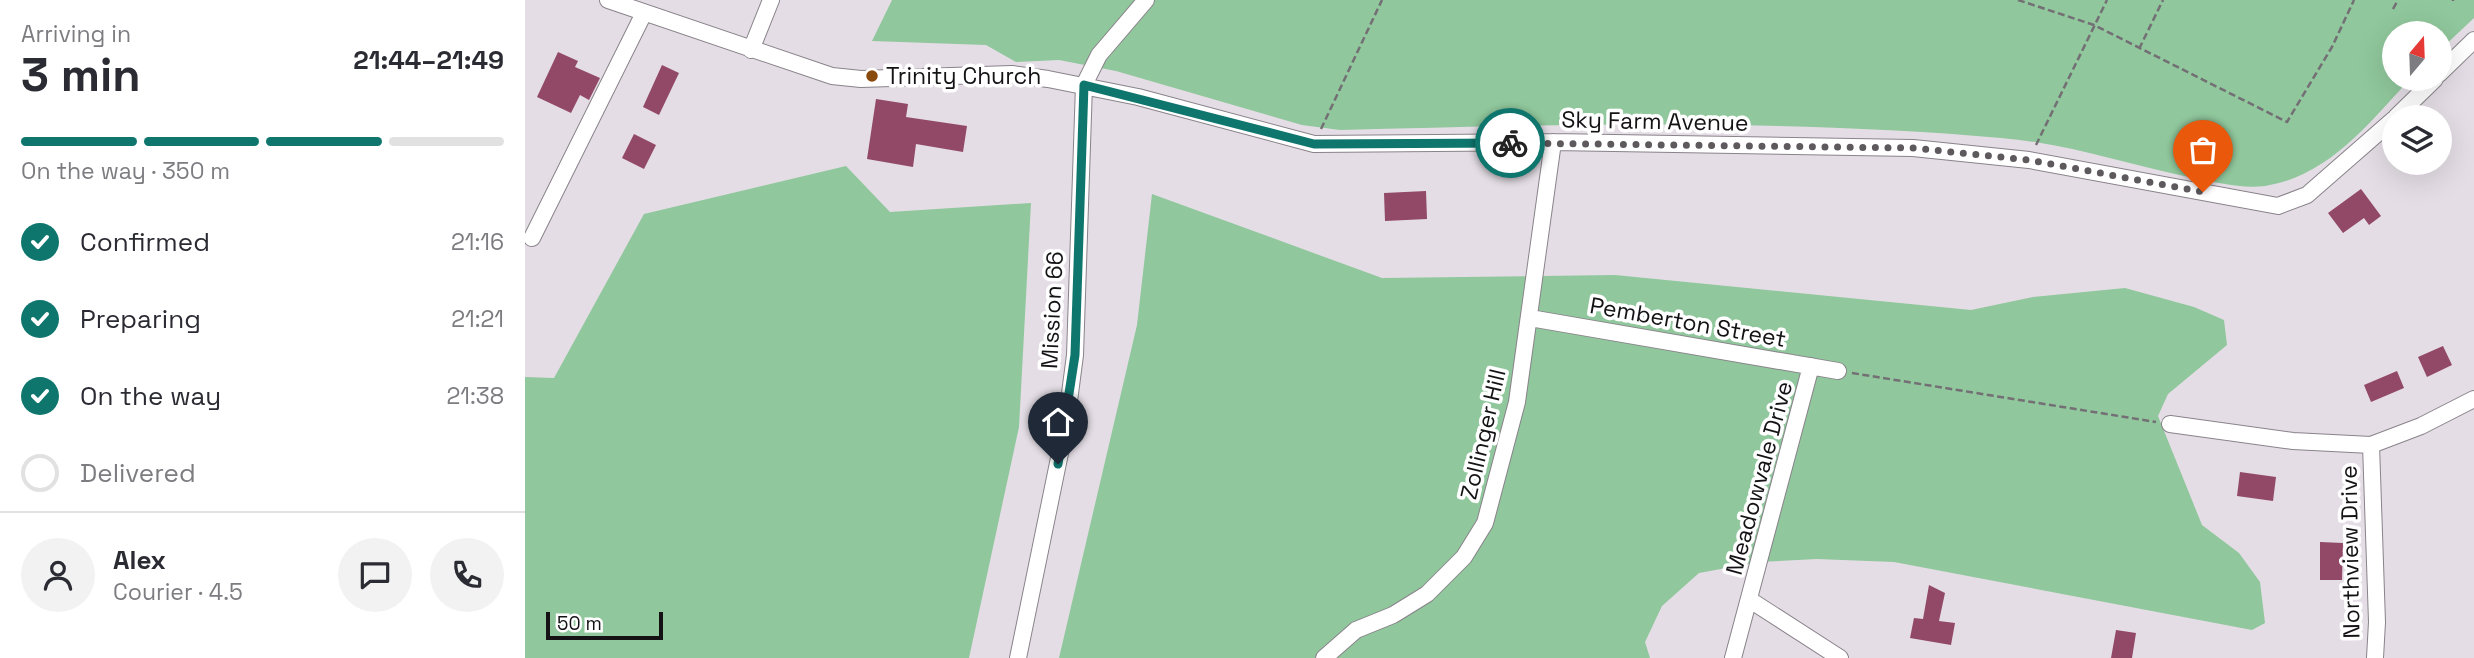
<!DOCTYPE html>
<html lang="en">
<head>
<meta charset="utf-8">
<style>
  body { margin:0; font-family:"Space Grotesk",sans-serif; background:#f2f2f3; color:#2b2b33; height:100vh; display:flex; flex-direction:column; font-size:26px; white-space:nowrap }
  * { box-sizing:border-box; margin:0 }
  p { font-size:23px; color:#7c7c81 }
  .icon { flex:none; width:38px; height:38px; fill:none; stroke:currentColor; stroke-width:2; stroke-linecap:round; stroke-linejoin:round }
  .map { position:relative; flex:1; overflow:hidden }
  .side { display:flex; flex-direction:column; background:#fff; width:525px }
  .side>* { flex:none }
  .needle { width:46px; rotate:19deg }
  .controls { position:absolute; left:1857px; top:21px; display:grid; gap:14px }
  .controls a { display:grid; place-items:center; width:70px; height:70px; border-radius:50%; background:#fff; box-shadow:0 7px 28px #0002; font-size:35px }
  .scale { position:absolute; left:21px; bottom:18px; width:117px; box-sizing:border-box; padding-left:7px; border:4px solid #141214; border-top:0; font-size:19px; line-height:24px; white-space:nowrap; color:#141214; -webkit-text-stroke:5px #fff; paint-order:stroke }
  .pin { position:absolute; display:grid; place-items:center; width:60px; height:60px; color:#fff; margin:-72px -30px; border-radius:50% 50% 50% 0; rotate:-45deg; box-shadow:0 0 7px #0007 }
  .pin .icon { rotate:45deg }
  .courier { position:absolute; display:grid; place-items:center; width:70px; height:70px; margin:-35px; border:5px solid #0f766e; border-radius:50%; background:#fff; color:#222; box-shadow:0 2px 9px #0007 }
  .head em { font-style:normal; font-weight:700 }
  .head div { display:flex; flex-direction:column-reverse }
  .head { display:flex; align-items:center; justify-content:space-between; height:119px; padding:0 21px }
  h1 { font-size:46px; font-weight:700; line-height:52px }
  .bar { display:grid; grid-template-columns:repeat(4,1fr); gap:10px 7px; align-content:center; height:84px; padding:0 21px }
  .bar i { height:9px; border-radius:5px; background:#e1e1e2 }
  .bar .on { background:#0f766e }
  .bar p { grid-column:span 4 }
  .line { display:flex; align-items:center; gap:18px; padding:0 21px; border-top:2px solid #e1e1e2 }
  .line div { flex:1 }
  .round { display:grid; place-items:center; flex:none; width:74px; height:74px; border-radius:37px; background:#f2f2f3 }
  ol { padding:0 21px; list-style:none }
  li { display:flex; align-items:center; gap:21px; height:77px }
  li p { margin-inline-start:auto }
  li .icon { padding:7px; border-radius:50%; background:#0f766e; color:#fff; stroke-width:4 }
  li:last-child { color:#7c7c81 }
  li i { width:38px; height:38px; border:4px solid #e1e1e2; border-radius:50% }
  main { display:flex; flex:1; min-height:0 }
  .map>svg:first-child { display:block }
</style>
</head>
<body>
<main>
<section class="side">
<div class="head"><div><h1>3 min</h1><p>Arriving in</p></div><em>21:44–21:49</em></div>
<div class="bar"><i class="on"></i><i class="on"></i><i class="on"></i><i></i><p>On the way · 350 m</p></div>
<ol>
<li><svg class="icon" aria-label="check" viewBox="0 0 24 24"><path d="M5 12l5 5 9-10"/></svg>Confirmed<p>21:16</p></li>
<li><svg class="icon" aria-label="check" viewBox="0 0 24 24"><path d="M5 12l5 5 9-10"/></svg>Preparing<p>21:21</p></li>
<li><svg class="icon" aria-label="check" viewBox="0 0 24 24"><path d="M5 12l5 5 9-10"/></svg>On the way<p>21:38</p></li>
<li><i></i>Delivered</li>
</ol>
<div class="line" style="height:126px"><a class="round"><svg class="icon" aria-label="person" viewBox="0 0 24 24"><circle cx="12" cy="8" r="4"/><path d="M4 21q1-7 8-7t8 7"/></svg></a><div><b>Alex</b><p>Courier · 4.5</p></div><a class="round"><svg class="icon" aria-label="chat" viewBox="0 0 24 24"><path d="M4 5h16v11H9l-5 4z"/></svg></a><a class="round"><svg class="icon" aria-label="phone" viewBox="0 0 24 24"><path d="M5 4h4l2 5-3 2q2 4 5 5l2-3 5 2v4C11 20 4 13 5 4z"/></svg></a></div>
</section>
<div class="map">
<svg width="1949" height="658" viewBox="0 0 1949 658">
  <rect width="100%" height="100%" fill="#e4dde5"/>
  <path fill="#90c79c" d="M367,0H1949V18L1915,50L1914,33H1869V79H1885C1844,123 1804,176 1740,186C1716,189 1690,182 1668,178C1604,165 1541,143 1476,138C1260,119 1032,124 815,130L777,125L591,71L534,60L491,62L461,45L347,41Z
    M321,166L365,212L506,203L494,427L444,658H0V377L29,378L119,214Z
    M627,194L857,278L1090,275L1446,310L1508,297L1600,288L1669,307L1699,320L1702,345L1643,394L1633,416L1677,525L1714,553L1735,582L1740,623L1727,630L1369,562L1292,559L1234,562L1174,573L1137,606L1120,642L1125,658H534L612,325Z"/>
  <path fill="#924867" d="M33,52L53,61L50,67L75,78L64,100L55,95L46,113L12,97Z
    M137,65L154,73L134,115L118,107Z
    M351,99L383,104L381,117L442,126L438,152L391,144L388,167L342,159Z
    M109,134L131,145L119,169L97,158Z
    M1836,189L1856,216L1844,225L1839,218L1818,233L1803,213Z
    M901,191L902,219L860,221L859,193Z
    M1918,346L1927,365L1902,377L1893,357Z
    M1872,371L1879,388L1846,402L1839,385Z
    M1715,472L1751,477L1748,501L1712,496Z
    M1795,542L1818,543L1817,580H1795Z
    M1404,585L1420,593L1414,621L1430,623L1426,645L1385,638L1389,618L1398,619Z
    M1591,630L1611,633L1607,658H1586Z"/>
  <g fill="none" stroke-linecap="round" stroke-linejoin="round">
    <defs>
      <path id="minor" d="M83,0L307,76L336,79L487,74L523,79L613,97L789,144L1028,142L1388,148L1504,160L1753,206L1782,195L1869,119
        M226,50L246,0
        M1914,74L1949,40
        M1871,117L1910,79
        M7,238L119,13
        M1005,318L1313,371
        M1645,424L1768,441L1846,445L1896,426L1949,399
        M1846,445L1852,622L1850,658
        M1225,600L1315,658
        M493,658L541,424L550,355L559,85L574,55L621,0
        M799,658L831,630L868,615L902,594L939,557L960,523L992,402L1028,142
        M1208,658L1286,366"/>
    </defs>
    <use href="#minor" stroke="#89838a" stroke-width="18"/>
    <path stroke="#736f74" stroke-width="2.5" stroke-dasharray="7 3.5" stroke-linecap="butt" d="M1493,0L1569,25L1762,122L1807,47L1829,0
      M1928,1V0
      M1868,9L1873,0
      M1614,49L1638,0
      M796,129L857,0
      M1511,145L1582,0
      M1327,373L1631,422"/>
    <use href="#minor" stroke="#fff" stroke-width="16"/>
  </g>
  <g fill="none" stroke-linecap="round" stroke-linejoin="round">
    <path stroke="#5d595d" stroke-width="7" stroke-dasharray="0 12.6" d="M985,143L1388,148L1504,160L1678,192"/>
    <path stroke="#0f766e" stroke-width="9" d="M533,464L550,355L559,85L789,144L985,143"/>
  </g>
  <circle fill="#884a0d" stroke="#fff" stroke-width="2.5" cx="347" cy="76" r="7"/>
  <g text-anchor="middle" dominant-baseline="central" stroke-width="7" stroke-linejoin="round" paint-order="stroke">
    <g font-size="23" fill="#141214" stroke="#fff" text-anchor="start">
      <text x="361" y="76">Trinity Church</text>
    </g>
    <g font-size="23" fill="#141214" stroke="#fff">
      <text transform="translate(1130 121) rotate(1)">Sky Farm Avenue</text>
      <text transform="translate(527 310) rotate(-87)">Mission 66</text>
      <text transform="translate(1163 322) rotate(10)">Pemberton Street</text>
      <text transform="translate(958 434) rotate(-77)">Zollinger Hill</text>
      <text transform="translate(1234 478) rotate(-75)">Meadowvale Drive</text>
      <text transform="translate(1825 552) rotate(-91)">Northview Drive</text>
    </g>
  </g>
</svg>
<div class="controls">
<a><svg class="needle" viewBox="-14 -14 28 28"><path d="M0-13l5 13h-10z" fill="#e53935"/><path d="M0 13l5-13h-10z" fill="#7c7c81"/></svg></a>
<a><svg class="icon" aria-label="layers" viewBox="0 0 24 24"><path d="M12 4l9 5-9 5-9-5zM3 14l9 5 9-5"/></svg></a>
</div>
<div class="scale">50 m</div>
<div class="pin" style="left:1678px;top:192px;background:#ea580c"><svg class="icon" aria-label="bag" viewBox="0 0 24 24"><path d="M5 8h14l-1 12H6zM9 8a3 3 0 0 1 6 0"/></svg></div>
<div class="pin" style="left:533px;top:464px;background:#1f2937"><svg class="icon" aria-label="home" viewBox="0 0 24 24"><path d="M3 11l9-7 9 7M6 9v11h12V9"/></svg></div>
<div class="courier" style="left:985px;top:143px"><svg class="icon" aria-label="bike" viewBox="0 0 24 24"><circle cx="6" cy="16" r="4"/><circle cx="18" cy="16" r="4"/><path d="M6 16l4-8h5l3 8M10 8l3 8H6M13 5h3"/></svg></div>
</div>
</main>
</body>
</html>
